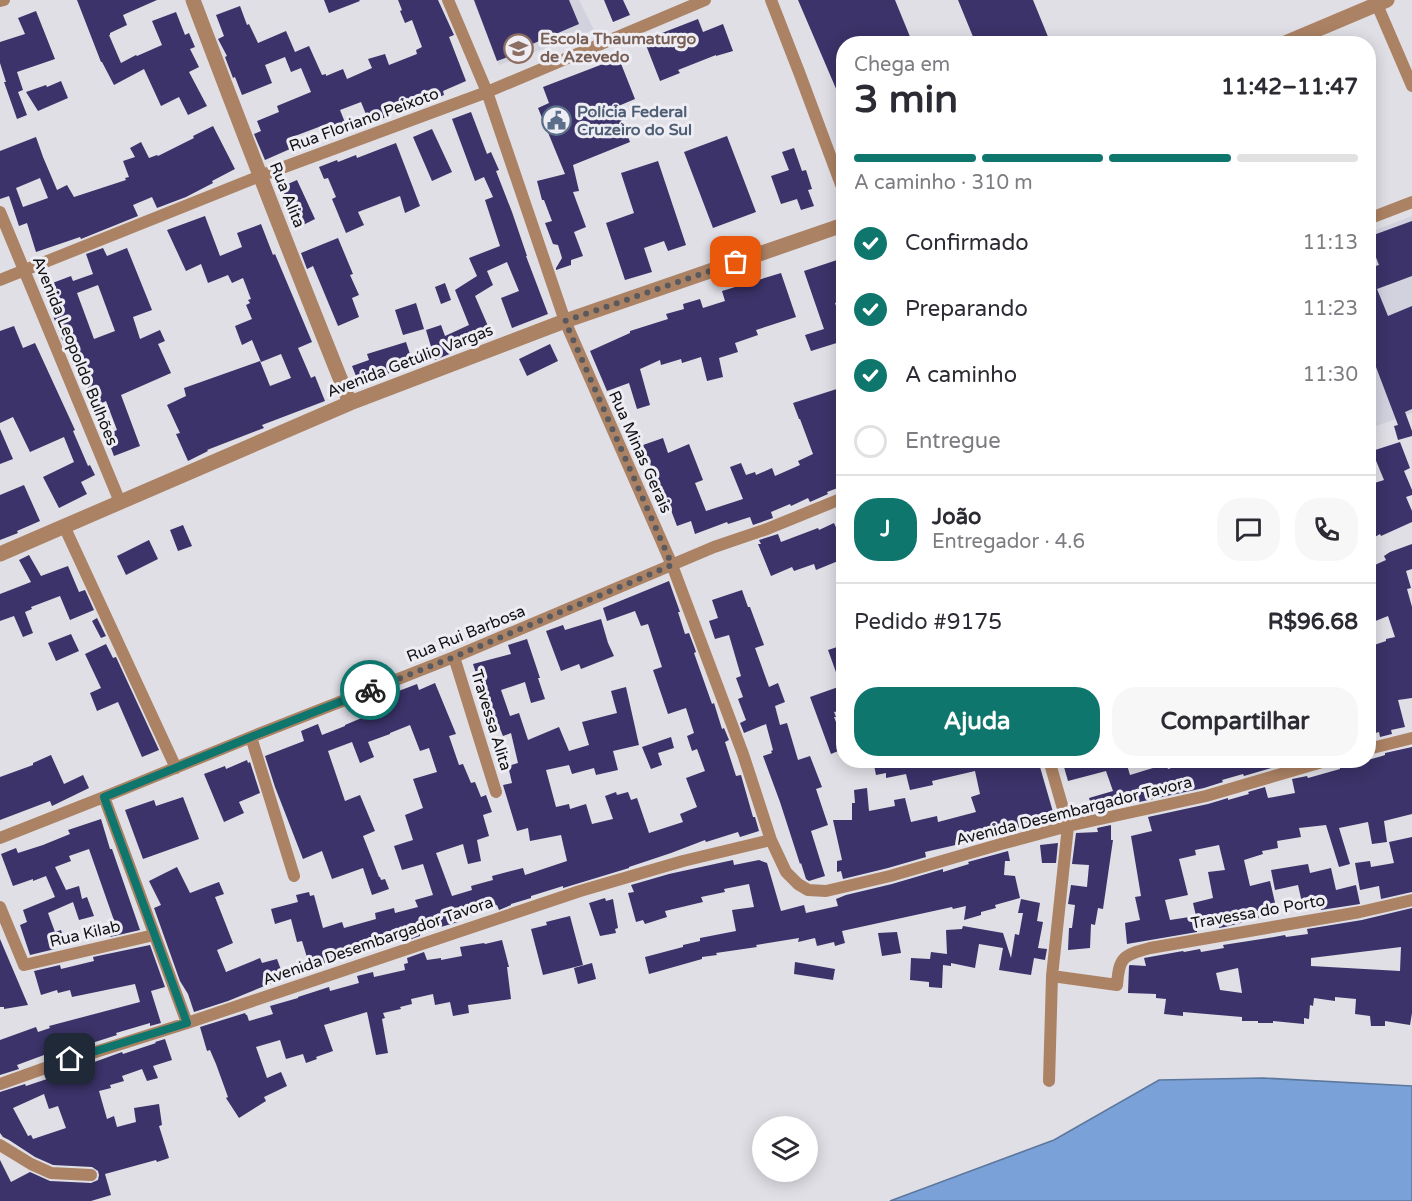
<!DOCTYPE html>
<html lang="pt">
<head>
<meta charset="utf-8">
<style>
  body { margin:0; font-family:"Varela Round",sans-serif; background:#f7f7f7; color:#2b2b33; height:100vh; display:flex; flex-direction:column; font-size:22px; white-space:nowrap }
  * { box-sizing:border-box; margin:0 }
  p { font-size:20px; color:#7c7c81 }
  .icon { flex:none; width:33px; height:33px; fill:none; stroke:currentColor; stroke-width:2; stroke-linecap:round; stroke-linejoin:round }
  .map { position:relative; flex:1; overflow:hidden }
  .details { position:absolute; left:836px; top:36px; width:540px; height:732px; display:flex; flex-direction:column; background:#fff; border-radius:24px; box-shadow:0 3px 15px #0003 }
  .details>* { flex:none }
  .tools { position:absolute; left:752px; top:1116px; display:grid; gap:12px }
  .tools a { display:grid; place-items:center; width:66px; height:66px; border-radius:50%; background:#fff; box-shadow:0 3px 15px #0003; font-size:30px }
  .pin { position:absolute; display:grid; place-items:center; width:51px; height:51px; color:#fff; margin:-26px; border-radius:12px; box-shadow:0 3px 9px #0006 }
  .courier { position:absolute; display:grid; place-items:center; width:60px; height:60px; margin:-30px; border:4px solid #0f766e; border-radius:50%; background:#fff; color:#222; box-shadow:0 2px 8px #0007 }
  .summary em { font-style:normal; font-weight:700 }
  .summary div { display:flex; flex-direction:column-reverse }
  .summary { display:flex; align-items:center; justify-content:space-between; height:102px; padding:0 18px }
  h1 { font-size:39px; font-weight:700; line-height:45px }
  .bar { display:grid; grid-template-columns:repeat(4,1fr); gap:9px 6px; align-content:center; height:72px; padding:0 18px }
  .bar i { height:8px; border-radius:4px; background:#e1e1e2 }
  .bar .active { background:#0f766e }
  .bar p { grid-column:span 4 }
  .line { display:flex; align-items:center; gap:15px; padding:0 18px; border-top:2px solid #e1e1e2 }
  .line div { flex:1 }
  .round { display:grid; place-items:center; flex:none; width:63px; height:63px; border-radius:24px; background:#f7f7f7 }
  ol { padding:0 18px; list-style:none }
  li { display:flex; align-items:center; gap:18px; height:66px }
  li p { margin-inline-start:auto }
  li .icon { padding:6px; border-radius:50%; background:#0f766e; color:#fff; stroke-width:4 }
  li:last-child { color:#7c7c81 }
  li i { width:33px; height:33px; border:3px solid #e1e1e2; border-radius:50% }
  .primary-button { display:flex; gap:12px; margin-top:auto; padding:12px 18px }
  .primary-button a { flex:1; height:69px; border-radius:24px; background:#0f766e; color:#fff; font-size:24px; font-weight:700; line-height:69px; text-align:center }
  .primary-button a+a { background:#f7f7f7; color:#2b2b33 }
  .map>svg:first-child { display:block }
</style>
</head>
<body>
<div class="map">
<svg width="1412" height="1201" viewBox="0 0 1412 1201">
  <rect width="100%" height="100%" fill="#e0dfe6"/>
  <path fill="#d2d2df" d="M473,0H579L594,30L499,65Z
    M1412,216V413L1368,429V233Z"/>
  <path fill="#7ba2d8" stroke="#5c779d" stroke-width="1.5" d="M1263,1078L1412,1086V1201H890L1054,1140L1159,1080Z"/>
  <path fill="#3b3369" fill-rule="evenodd" d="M77,0H157L123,15L127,25L110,33V35H109L121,63L136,55L137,56L162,45L152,21L176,12L185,35L189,33L195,47L190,49L199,67L189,72L207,106L188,115L179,97L161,106L144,69L114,85L102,62H101Z
    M324,0H359L360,1L329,13Z
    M398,0H438L454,35L449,37L466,81L443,91L444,95L434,99L431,92L402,104L403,106L384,113L386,117L370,124L361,102L340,110L346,125L327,133L324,125L287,139L290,149L265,160L254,134L261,131L257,121L279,112L277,106L311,92L301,68L291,72L285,57L265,65L272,83L242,95L235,77L233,78L225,57L227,56L218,39L224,36L216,15L240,6L247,25L249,24L258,43L286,31L295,52L309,46L322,75L326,74V76L343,69L347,79L372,68L368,59L385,54L389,65L417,54L416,50L422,47L412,20L405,23L400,11L402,10Z
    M474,0H569L579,24L523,48L524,51L497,61Z
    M604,0H623L630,15L613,22Z
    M798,0H895L913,44H843V105Z
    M958,0H1033L1051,44H976Z
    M36,11L55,59L17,72L23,90L18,92L27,115L17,119L4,82H6L0,63V42L25,34L18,18Z
    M698,19L703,32L723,24L733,51L716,56V55L678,70L680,73L660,81L644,40Z
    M616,51L635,99L616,107L630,142L573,165L579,191L573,192L586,227L574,232L583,256L571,260V265L556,270V268L562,258L558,245L553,244L545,223L552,221L544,200H542L537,181L565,174L538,108L549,103L543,87L603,64L600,57Z
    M61,81L68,98L38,111L26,92L46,85L47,87Z
    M471,112L487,154L491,152L499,170L496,171L512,212L527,256H526L548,314L512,328L501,298L519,291L507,262L487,271L493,285L475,296L491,333L475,339V338L450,350L452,353L435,360L426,330L441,325L445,336L469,325L455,290L477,276L469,258L500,246L485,200L493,197L484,177L475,181L452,119Z
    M213,126L235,169L212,181L213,183L186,197L157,208L152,197L133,205L138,216L81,239L80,237L36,252L27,223L19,226L9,196L0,199V151L36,137L43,157L57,190L67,185L74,197L126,180L125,178L129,177L123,161L135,157L130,148L141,142L149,158L157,155L158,156L194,138L193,136ZM40,178L48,198L23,207L16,188Z
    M432,129L452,172L432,181L413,137Z
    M727,136L756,212L713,228L684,152Z
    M396,143L420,206L405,213L400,196L358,212L364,225L346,233L332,199L336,197L328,178L324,179L319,167L337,160L338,162L356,155L357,158Z
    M794,148L802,171L806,170L812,189L808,190L814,206L801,210L797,199L781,204L771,176L789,170L782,152Z
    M658,161L686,245L668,251L664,241L644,248L652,272L625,280L606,223L634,213L621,173Z
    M297,180L315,219L299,227L281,187Z
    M205,216L220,256L242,247L237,233L261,224L273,255L275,254L312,342L298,348L311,378L315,376L325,401L262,425L264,428L207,450L208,451L188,461L176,434L180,433L167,405L186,396L184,388L260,361L270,386L291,378L281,354L261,362L252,340L242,345L235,326L252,319L246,305L250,303L248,300L251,299L243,278L232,283L228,275L208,283L201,264L186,271L167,230Z
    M1412,221V276L1377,289L1388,316L1412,306V409L1405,412L1412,431V436L1398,440L1394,426L1398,425L1376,367L1368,370V267L1369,268L1379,265L1368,237Z
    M338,238L353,274L350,275L359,295L352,298L359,317L338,326L313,266L307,269L301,253Z
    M103,248L107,256L127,248L152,310L133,317L140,339L160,330L165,341L158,344L171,373L121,395L140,446L114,456L106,435L117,430L106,401L96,406L77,363L73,365L67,346L65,347L42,287L71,276L73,281L93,274L86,254ZM98,285L115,331L94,339L77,293Z
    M843,258V300L835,303L843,326V341L811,351L805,335L824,329L804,271Z
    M781,273L796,317L756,330L758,335L735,343L738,352L719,358L723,377L707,381L701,357L682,363L681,359L661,365L660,360L640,369L650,405L637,409L629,383L607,391L590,351L630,333V331L668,319L666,314L684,309L683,304L700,299L703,308L725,301L722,291Z
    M445,283L451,300L441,304L435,287Z
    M416,303L424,329L403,335L395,310Z
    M14,326L23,348L35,343L75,430L73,431L88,466L90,465L95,475L81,482L87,494L59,508L43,477L74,462L64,437L30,452L13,417L0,423V331Z
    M406,342L414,366L373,378L375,381L360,386L352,366L369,360L367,354Z
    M550,344L558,361L527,376L519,359Z
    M843,387V486L827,492L828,494L810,502L808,498L791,506L790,504L771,512L773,518L753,525L750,517L728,524L727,522L695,534L691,521L677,526L666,497L656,500L647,474L653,472L643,445L663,438L668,453L689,444L703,480L695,483L706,511L743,499L730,467L741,463L746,475L755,472L756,475L772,468L775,476L800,465L798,461L813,454L800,419H799L793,403Z
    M0,429L13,459L0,464Z
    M1400,442L1410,468L1404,471L1412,490V495L1406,497L1412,511V522L1381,536L1380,534L1368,541V515L1375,512L1368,492V485L1384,480L1372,451Z
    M24,485L40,521L17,531L18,533L0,540V495Z
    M834,523L843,543V559L816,570L814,564L794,571L792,567L771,576L758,544H761L759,540L778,534L781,542L818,528L819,530Z
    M183,525L192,546L178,551L170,530Z
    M149,540L158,559L126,575L117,556Z
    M1412,544V569L1406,571L1411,588L1407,589L1412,607V698L1398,700L1405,727L1391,730L1392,734L1380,737L1379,732L1368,735V647L1386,641V639L1395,637L1388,616L1368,624V568L1386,560L1384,556L1390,552Z
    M29,555L41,576L68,566L79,592L85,590L94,610L70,620L60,596L31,607L32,609L25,612L33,633L23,637L14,616L0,621V594L31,582L19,560Z
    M669,581L680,612H678L685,634L689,633L695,649L696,652L694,653L712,704L714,703L722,729L724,728L729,740L725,742L736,776L741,775L753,817H755L759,831L740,837L738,832L706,842L705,840L671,853L629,867V868L563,888V886L531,896V898L511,904V905L499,910L497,905L476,911V914L457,919L458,922L420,933V936L403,942L402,939L369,949V948L328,961V962L310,967L302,941L297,942L291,919L275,924L271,909L298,902L296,895L309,892L310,896L314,895L323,928L342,922L344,928L376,919L375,913L394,908L395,913L418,907L415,900L433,895L423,864L402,870L394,846L413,840L405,815L423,808L413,779L437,772L429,748L420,751L410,725L390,733V734L368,742L374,757L360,763L352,742L328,751L345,801L360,795L375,831L363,836L379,877H380L381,880L385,879L389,889L372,895L363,868L332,879L322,851L303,859L275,787L265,756L304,741L301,731L318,724L322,735L345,726V725L364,717L359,704L395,691L396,692L417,684L419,690L435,683L456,734L449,736L459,765L463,764L471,783L475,782L481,797L486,795L492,812L483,815L489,836L477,840L481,861L468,864L463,844L436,853L452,896L472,890L471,886L493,880L492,876L523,868L525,875L567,861L561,835L530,841L528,828L517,831L503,785L512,783L508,766L518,763L511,733L503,736L496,719L487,722L482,704L486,703L473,664L511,654L508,645L527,639L540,678H538L545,699L531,703L525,682L501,690L510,716L519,713L528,740L559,727L569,751L589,745L582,722L617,713L611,691L626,687L639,745L613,751L618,770L596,775L594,768L572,774L569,765L546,770L556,807L569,804L570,809L586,804L592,824L613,819L605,796L616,792L617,795L628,792L631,800L637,798L649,833L683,822L680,814L697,807L686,778L705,771L697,749L692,751L687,736L694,733L686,708L668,714L653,670L662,667L648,624L641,626L635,611L607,621L603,608Z
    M742,590L748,607H750L764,645L755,648L769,687L778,683L785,702L775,706L780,725L787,723L798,760L810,756L822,787L816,789L828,825L811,831L825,876L809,881L806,879L801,863L800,864L780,802L763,756L772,753L771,751L773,750L766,724L744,733L740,723L746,720L738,699L743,697L736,678L741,676L729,635L715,639L709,621L718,618L712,600Z
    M97,618L106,636L101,638L92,621Z
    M601,619L608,643L614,656L581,669L579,664L561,671L546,631L563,625L565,630Z
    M71,634L79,651L56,661L48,643Z
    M106,644L113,658L116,657L159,750L142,757L118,702L97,711L90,693L101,688L85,654Z
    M843,645V710L834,712L836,717H834L843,740V749L831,754L810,697L841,686L828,650Z
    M671,737L674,748L658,753L662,765L651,769L642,747Z
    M1412,747V814L1384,821L1387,842L1372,844L1368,822L1339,828L1350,864L1339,867L1326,825L1299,828L1301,837L1277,841L1278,848L1262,851L1263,854L1244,860L1250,886L1270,881L1276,907L1257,911L1259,918L1225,927L1219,928V924L1197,929V932L1127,944L1125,923L1140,920L1135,897L1141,896L1131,836L1152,831L1148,817L1208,804L1228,798V800L1249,794L1248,792L1265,787L1268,798L1295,793L1292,779L1307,776L1308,778L1340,769V767L1363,760H1368L1382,756L1385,755V753ZM1219,845L1225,870L1208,872L1213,898L1193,903L1196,916L1170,920L1165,900L1188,895L1179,859L1196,855L1195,850Z
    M51,755L64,784L83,775L89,788L52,806L50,801L0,820V777L33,765V763Z
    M247,760L248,763L250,762L260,793L239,802L244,813L224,822L204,774L225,766L226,769Z
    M873,760H1038L1055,819L959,842L960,844L925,852L926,857L888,868L843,879L841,871L837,872V861L842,860L833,820H852V803H855L854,790L867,788L869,811L895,806L894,800L905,798L911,822L937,816L938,822L976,812L971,797L980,794L975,771L932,781L933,785L910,790L906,774L886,778V773L876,775Z
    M1062,760H1131V764L1127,765L1130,775L1166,764L1168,769L1198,760H1284L1285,764L1244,776L1243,774L1222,780L1223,782L1204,788L1093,812L1089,798L1113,791L1106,771L1068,781Z
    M183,797L199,839L143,859L125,810L154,800L156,806Z
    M101,819L110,849H112L140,930L110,937L109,932L117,929L89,849L69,856L71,861L55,867L66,890L79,886L82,899L87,897L94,916L79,920L73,902L48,913L55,932L61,930L64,940L54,944L55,949L30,955L20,925L27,922L23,910L55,897L46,876L33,881V879L13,886L1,854L16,848L18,853L43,845L70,834L68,830Z
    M1111,825V840H1113L1103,909L1098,908L1095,925L1091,924L1090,948L1068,950L1069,928H1072L1075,905L1068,904L1071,885L1087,887L1089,865L1072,864L1076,833L1098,832L1097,828Z
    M1412,837V892L1381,899L1379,886L1360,890L1355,863L1370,861L1371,867L1394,863L1389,842Z
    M1058,843L1056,863H1042L1040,845Z
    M1008,851L1010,861H1005L1004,875L1015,876L1020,898L995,905L996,908L981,912V915L964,920L966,906L953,909L952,907L842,931L845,943L835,946L834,942L817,946L815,938L798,942L799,938L756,945L757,947L716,953L717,955L702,957V959L649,974L645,957L683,947V945L700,941V938L736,931L732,910L754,907L749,884L724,889L725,892L701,897L703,902L665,911L667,917L645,924L643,920L636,922L628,893L634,892L631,885L669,874L733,860L734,865L759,860L767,863L781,911L804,905L806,913L838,906L836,899L846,895L892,884L943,869V872L969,864L968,862Z
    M1308,864L1310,873L1331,868L1336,890L1356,885L1360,904L1321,910L1320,903L1303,907L1298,885L1275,890L1271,870Z
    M177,867L190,893L219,882L224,894L215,897L233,943L217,950L226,972L260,958L262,963L277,959L284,978L228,1001L194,1012L188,994L180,981L154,908L161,905L149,881Z
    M605,898L606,901L613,899L618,928L615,929L616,933L600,936L589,903Z
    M1021,899L1040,903L1037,921L1043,922L1038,948L1047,949L1045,960L1034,958L1031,975L999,970L1003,948L979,944L975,968L951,963V966L943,965L942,988L929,987V982L910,980L911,958L930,959L931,952L947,954L946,930L962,929L963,926L1003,933L1011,958L1015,934L1019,935L1023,913H1018Z
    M1412,908V1013L1410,1025L1385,1021V1026H1371L1370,1016L1355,1014L1356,999L1335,997V1001L1314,998L1313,1006L1310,1005L1309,1019L1304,1018V1024L1273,1021V1023H1258V1021H1242V1017L1183,1012V1016L1164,1014L1166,999L1156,998V994L1128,993L1129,966L1130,965L1146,966L1144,958L1183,951L1184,952L1200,949L1201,952L1224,948L1223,945L1268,938L1285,935L1286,937L1308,934L1307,929L1362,920ZM1401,947L1400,971L1311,966V958ZM1238,968L1242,993L1220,990L1216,973Z
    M570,916L583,965L543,975L531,929L547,925L546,922Z
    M897,932L901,953L882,956L878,933Z
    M0,939L28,1005L4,1009V1007H0Z
    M502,940L509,967H507L511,999L468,1005L469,1013L453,1016L450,1002L435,1005L433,994L411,999L412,1004L400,1007L401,1009L383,1013L385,1018L382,1019L388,1053L376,1055L367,1012L324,1025L333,1051L316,1057L317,1059L306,1063L303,1054L286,1059L280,1040L256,1047L267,1078L281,1072L287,1086L264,1097L266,1101L239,1118L226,1098L228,1097L216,1064L210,1050L207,1051L200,1027L245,1013L246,1015H247L249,1021L273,1014L270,1006L298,998V997L329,987L330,991L359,983L357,976L373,972L374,977L405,970L404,964L408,963L407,958L424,952L427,960L441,958V960L462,956L460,947L484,943L485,944Z
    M150,945L165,987L151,991L161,1023L150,1026V1023L116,1033L117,1035L45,1058L44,1055L17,1065L19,1069L0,1075V1040L36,1027L38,1032L50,1028L49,1026L140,1002L135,984L72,997L70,990L58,993L57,990L41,995L34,971L60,965L61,969L94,961L93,957Z
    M795,962L835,969L833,980L794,974Z
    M592,963L596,979L578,984L574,968Z
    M165,1039L172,1060L153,1066L158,1078L147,1081L142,1069L122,1076L124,1081L110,1085L111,1088L99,1091L107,1119L114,1116L117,1127L136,1122L134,1108L159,1104L162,1125L159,1126L169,1158L157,1162L156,1160L105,1174L111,1195L91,1201H0V1160L11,1182L30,1172L50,1181L91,1183L98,1180L99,1175L98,1171L92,1167L53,1165L35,1157L9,1140L3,1137L0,1133V1092L25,1084L26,1086L56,1076V1077L76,1071L75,1069L122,1052L123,1054L156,1043L155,1042ZM44,1094L49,1109L58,1106L66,1128L33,1139L31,1135L28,1136L13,1108Z"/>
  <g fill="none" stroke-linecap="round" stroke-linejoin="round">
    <path stroke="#ac8264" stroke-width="12" d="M448,0L487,92L565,321L672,565L743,754L771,840L786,872L798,884L808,890L826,891L890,876L1001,844L1068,826L1206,796L1329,760
      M771,0L799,72L843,190
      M1375,0L1412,86
      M0,1L4,0
      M0,212L120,502
      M1368,219L1412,202
      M0,280L260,176L487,92L705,0
      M64,526L176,768
      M454,657L496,792
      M251,737L294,876
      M1368,749L1412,738
      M104,797L187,1023
      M0,838L104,797L251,737L454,657L714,547L767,529L843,498
      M0,907L24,965L154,935
      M1052,976L1117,985C1119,956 1124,955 1150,948L1360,912L1412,900
      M1049,1081L1052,976L1068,826L1049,760
      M0,1084L48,1067L187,1023L580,891L683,861L771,840
      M0,1145L31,1164L51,1173L91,1175"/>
    <path stroke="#ac8264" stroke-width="15" d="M193,0C244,135 296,269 350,403
      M1283,44L1387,0
      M0,554L350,403L565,321L843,225"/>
  </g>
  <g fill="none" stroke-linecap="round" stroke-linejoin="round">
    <path stroke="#5a5a5e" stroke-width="6" stroke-dasharray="0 10.8" d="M370,690L454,657L672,565L565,321L736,262"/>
    <path stroke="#0f766e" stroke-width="8" d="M70,1059L187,1023L104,797L251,737L370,690"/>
  </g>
  <defs>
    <symbol id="school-ring" viewBox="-11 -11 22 22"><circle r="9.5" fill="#ededf3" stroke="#8d6e63" stroke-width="1.5"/><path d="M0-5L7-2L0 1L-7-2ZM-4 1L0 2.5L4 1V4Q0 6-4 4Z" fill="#8d6e63"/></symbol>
    <symbol id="civic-ring" viewBox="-11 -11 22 22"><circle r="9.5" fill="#ededf3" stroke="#5c6f8a" stroke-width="1.5"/><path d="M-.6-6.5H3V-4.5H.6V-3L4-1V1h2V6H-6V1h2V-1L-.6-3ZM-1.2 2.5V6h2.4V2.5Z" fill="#5c6f8a"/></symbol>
  </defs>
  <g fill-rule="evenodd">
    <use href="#school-ring" x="502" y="32" width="33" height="33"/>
    <use href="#civic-ring" x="540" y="104" width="33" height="33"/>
  </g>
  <g text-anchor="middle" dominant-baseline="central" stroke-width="6" stroke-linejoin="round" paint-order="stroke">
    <g font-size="16" font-weight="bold" fill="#785e54" stroke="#ededf3" text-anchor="start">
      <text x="540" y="39">Escola Thaumaturgo<tspan x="540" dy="18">de Azevedo</tspan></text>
    </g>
    <g font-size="16" font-weight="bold" fill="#4e5e75" stroke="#ededf3" text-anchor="start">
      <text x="577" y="112">Polícia Federal<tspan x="577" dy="18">Cruzeiro do Sul</tspan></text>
    </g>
    <g font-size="16" fill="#121214" stroke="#ededf3">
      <text transform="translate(364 120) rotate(-20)">Rua Floriano Peixoto</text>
      <text transform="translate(287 195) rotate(68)">Rua Alita</text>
      <text transform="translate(75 351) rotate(68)">Avenida Leopoldo Bulhões</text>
      <text transform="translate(410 361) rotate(-21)">Avenida Getúlio Vargas</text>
      <text transform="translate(640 452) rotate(66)">Rua Minas Gerais</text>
      <text transform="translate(466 634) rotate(-22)">Rua Rui Barbosa</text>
      <text transform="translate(491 720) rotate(73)">Travessa Alita</text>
      <text transform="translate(1074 811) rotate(-14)">Avenida Desembargador Tavora</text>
      <text transform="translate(1258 912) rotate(-10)">Travessa do Porto</text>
      <text transform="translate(85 934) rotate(-13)">Rua Kilab</text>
      <text transform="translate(378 941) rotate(-19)">Avenida Desembargador Tavora</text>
    </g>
  </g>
</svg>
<div class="tools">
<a><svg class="icon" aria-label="layers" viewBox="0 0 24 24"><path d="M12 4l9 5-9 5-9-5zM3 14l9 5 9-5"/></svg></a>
</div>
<div class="pin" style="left:736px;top:262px;background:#ea580c"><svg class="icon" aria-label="bag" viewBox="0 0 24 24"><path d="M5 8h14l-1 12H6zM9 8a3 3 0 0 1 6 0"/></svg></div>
<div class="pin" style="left:70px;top:1059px;background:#1f2937"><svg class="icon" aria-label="home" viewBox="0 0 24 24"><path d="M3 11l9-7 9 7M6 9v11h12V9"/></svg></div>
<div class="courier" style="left:370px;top:690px"><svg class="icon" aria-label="bike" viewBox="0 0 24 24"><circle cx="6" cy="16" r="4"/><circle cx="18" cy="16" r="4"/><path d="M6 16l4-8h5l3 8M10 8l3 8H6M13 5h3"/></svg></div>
<section class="details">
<div class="summary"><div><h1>3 min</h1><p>Chega em</p></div><em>11:42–11:47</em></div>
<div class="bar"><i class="active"></i><i class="active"></i><i class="active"></i><i></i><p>A caminho · 310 m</p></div>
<ol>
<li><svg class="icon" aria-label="check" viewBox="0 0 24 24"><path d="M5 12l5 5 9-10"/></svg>Confirmado<p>11:13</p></li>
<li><svg class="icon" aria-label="check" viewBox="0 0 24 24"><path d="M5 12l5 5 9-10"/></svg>Preparando<p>11:23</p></li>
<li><svg class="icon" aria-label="check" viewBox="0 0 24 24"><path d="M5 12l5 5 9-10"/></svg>A caminho<p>11:30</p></li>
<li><i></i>Entregue</li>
</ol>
<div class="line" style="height:108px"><b class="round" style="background:#0f766e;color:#fff">J</b><div><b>João</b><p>Entregador · 4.6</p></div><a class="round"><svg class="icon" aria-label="chat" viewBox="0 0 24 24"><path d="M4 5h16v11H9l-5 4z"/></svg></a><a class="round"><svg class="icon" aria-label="phone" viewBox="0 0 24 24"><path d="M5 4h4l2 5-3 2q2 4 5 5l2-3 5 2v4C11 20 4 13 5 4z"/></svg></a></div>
<div class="line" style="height:78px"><div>Pedido #9175</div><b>R$96.68</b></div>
<div class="primary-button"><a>Ajuda</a><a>Compartilhar</a></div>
</section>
</div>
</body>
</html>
